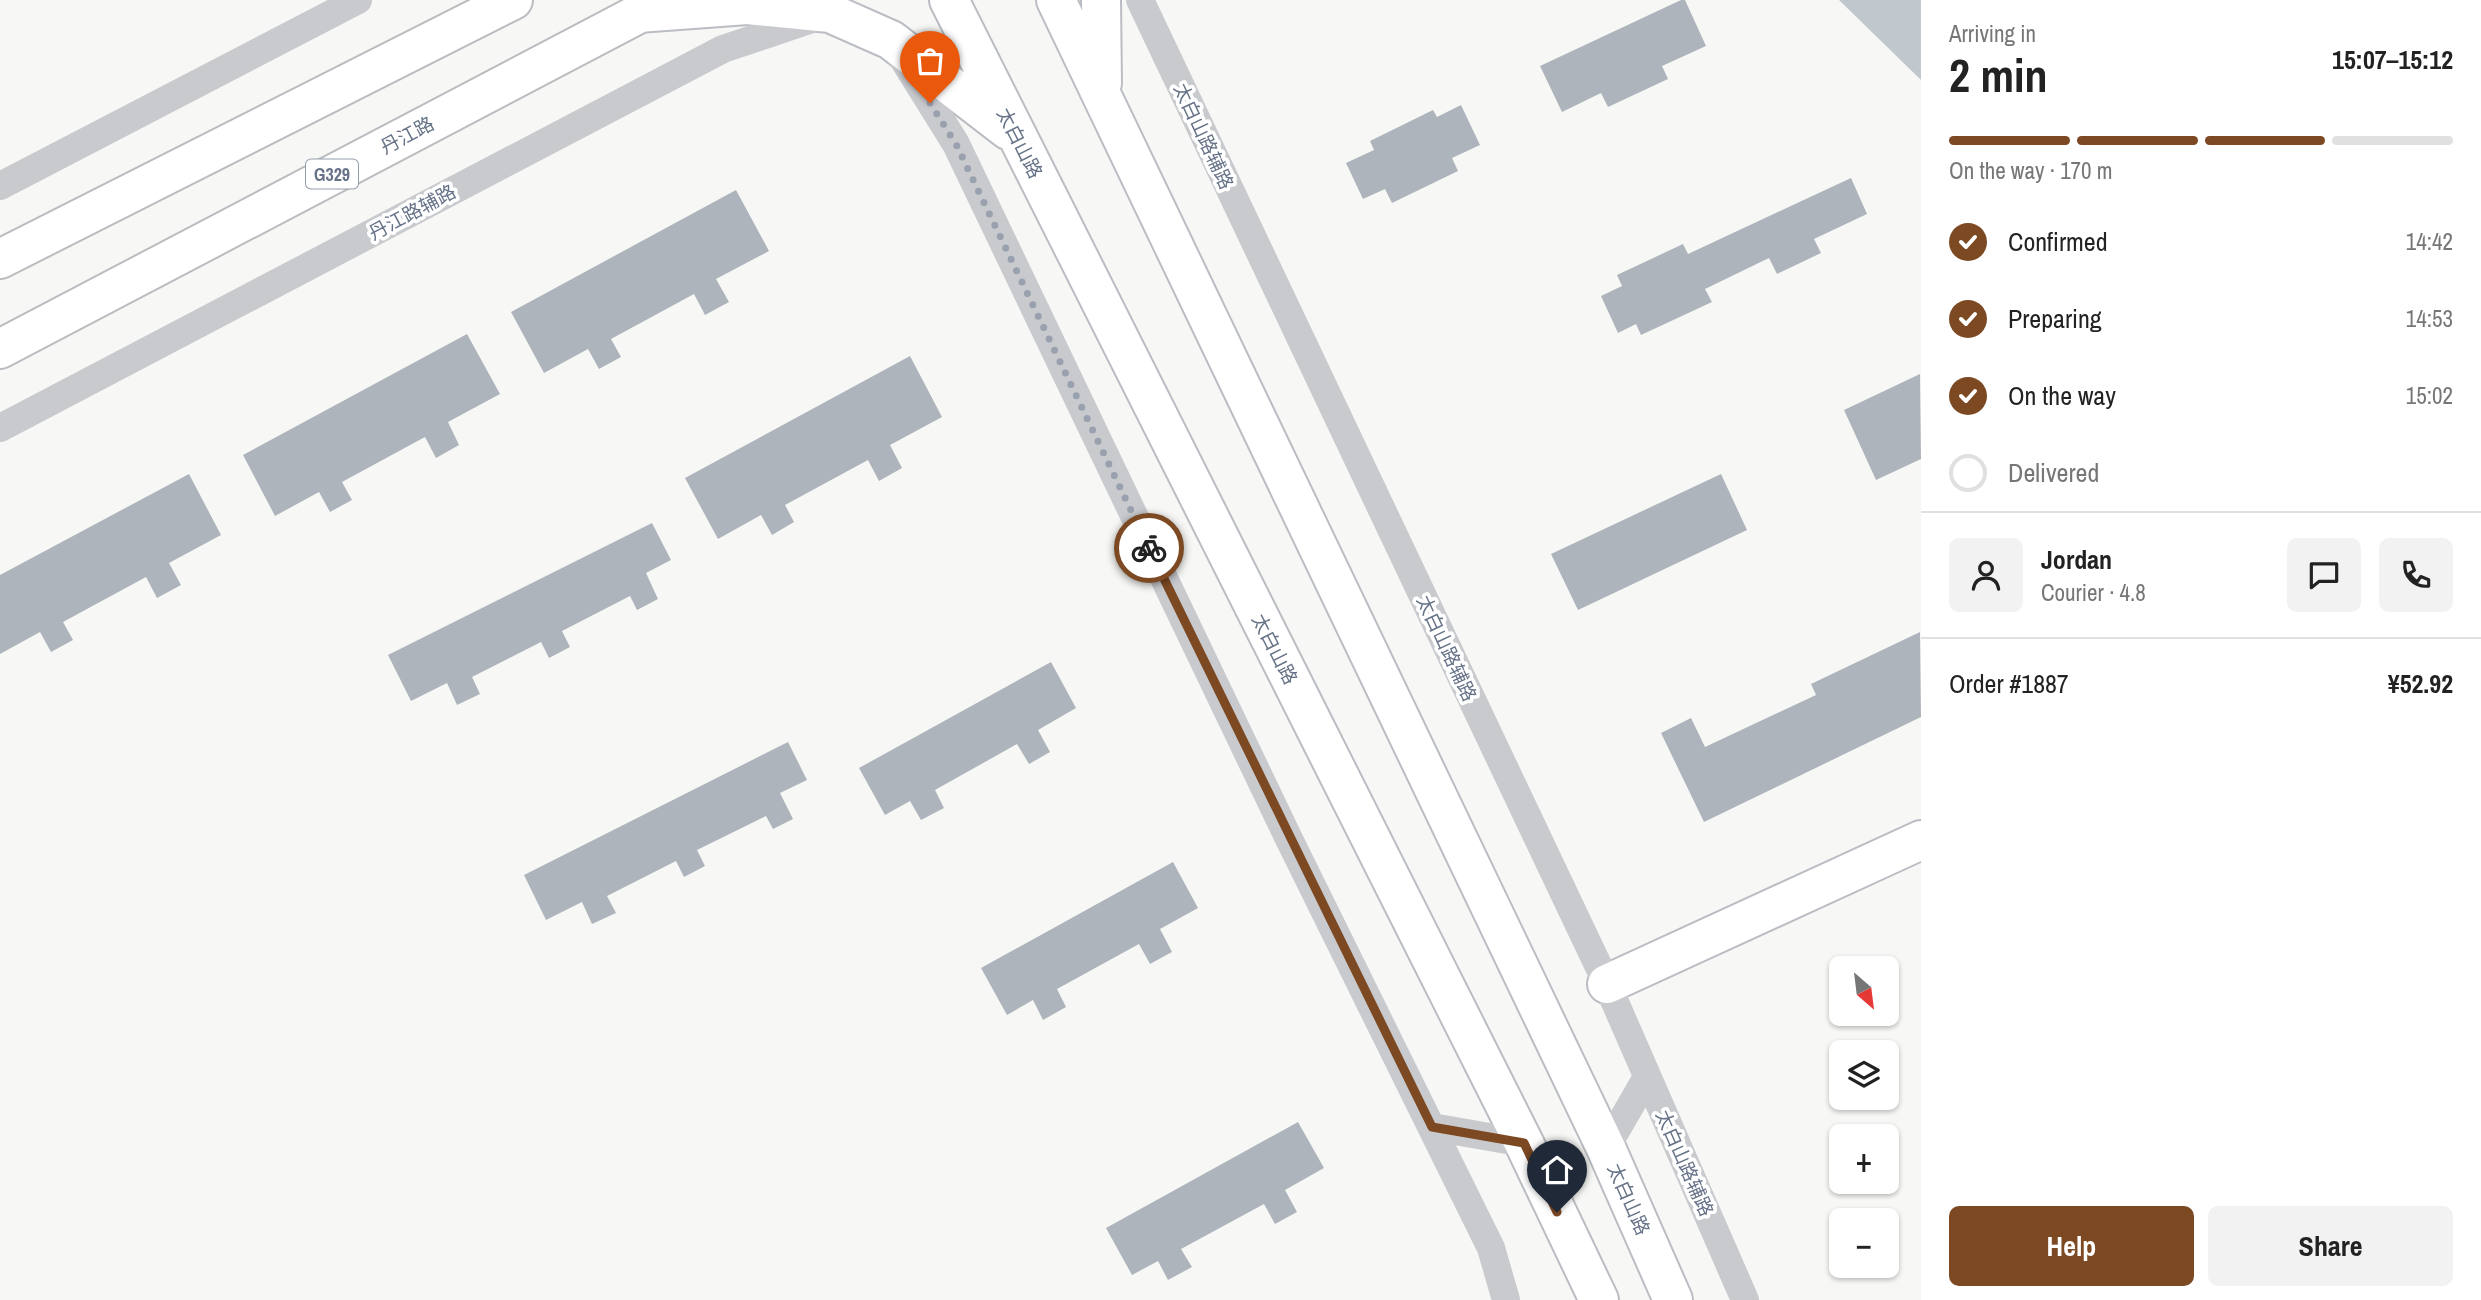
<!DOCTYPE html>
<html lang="en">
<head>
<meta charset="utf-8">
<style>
  body { margin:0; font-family:"Archivo Narrow","Noto Sans SC",sans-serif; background:#f2f2f2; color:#222; height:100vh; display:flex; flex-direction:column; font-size:26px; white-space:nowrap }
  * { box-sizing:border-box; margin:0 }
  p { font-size:23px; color:#767676 }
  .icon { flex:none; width:38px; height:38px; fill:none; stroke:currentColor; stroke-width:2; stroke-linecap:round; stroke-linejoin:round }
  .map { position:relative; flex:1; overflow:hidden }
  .panel { display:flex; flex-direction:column; background:#fff; width:560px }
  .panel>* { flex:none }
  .needle { width:46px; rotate:152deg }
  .buttons { position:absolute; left:1829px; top:956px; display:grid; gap:14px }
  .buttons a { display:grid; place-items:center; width:70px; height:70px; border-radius:10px; background:#fff; box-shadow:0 2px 5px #0004; font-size:35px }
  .pin { position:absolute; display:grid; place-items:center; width:60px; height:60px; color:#fff; margin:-72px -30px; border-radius:50% 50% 50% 0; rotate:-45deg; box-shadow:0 0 7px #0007 }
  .pin .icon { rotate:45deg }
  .courier { position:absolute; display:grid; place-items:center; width:70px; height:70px; margin:-35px; border:5px solid #7c4923; border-radius:50%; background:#fff; color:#222; box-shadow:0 2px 9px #0007 }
  .summary em { font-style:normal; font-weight:800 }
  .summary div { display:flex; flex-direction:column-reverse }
  .summary { display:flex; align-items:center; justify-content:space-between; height:119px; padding:0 28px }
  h1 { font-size:46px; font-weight:800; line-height:52px }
  .bar { display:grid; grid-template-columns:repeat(4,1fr); gap:10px 7px; align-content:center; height:84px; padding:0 28px }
  .bar i { height:9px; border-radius:5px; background:#e0e0e0 }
  .bar .selected { background:#7c4923 }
  .bar p { grid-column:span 4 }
  .line { display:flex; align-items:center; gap:18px; padding:0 28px; border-top:2px solid #e0e0e0 }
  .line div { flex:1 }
  .round { display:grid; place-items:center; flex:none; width:74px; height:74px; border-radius:10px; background:#f2f2f2 }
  ol { padding:0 28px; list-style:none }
  li { display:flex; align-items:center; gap:21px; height:77px }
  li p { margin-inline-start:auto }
  li .icon { padding:7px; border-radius:50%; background:#7c4923; color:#fff; stroke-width:4 }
  li:last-child { color:#767676 }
  li i { width:38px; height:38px; border:4px solid #e0e0e0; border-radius:50% }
  .cta { display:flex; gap:14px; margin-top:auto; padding:14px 28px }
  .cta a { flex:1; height:80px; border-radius:10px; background:#7c4923; color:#fff; font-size:28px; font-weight:800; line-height:80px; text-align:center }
  .cta a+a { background:#f2f2f2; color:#222 }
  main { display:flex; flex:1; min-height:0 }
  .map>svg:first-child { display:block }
</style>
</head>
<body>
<main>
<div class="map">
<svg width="1921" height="1300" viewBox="0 0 1921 1300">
  <rect width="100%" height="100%" fill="#f7f8f5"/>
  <path fill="#c0c8ce" d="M1839,0H1921V80Z"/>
  <path fill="#aeb4bc" d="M1681,0H1685L1706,46L1662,66L1668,79L1608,107L1601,93L1562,112L1540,66Z
    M1461,105L1480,145L1452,158L1458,171L1392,203L1385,189L1363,199L1346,163L1374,150L1370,141L1433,110L1437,117Z
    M1851,178L1867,214L1814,239L1821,253L1777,274L1769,258L1705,289L1712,302L1641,335L1636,324L1618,333L1601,296L1622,286L1617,275L1683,244L1688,254Z
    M736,190L769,251L716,279L729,302L705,315L694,294L611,339L621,357L599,369L588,349L544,373L511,312Z
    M467,334L500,394L448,422L459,445L436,458L425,437L342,482L352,500L330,512L319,492L275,516L243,455Z
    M910,356L942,417L890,445L902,468L879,481L868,460L785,505L794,522L772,535L761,515L718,539L685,478Z
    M1920,374L1921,459L1876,480L1844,410Z
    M189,474L221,535L169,563L181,585L157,598L146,577L63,622L73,640L51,652L40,632L0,654V575Z
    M1721,474L1747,530L1578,610L1551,554Z
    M652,523L671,560L646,573L658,599L637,610L630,596L562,631L570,647L549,658L541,642L472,677L480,694L457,705L447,683L411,701L388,655Z
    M1920,632L1921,717L1704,822L1661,733L1691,718L1705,747L1816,695L1811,684Z
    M1051,662L1076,708L1038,730L1050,752L1029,764L1017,744L935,790L944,808L921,820L910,801L885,815L859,768Z
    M788,742L807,780L780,793L793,819L773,829L766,816L697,850L705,866L684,877L676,861L607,896L616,913L592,924L582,902L546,920L524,875Z
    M1173,862L1198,908L1160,929L1172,952L1150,964L1139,944L1057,989L1066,1007L1043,1020L1033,1000L1007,1015L981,968Z
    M1298,1122L1324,1168L1285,1190L1297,1212L1275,1224L1264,1204L1181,1249L1192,1267L1168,1280L1158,1261L1132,1275L1106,1228Z"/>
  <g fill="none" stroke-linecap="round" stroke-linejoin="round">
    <defs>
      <path id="secondary" d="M949,0L1524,1143L1599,1300
        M1056,0L1606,1148L1673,1300
        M1101,0L1102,83
        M638,13L747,5L830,13L891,40L1008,130
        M1607,984L1921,840"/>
      <path id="highway" d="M0,259L513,0
        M0,349L665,0"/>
    </defs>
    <use href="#secondary" stroke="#babdc3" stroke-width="42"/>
    <use href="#highway" stroke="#babcc0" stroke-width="42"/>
    <path stroke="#c8cace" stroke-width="28" d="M1140,0L1607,984L1745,1300
      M900,54L956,144L1288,837L1491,1248L1506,1300
      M0,186L358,0
      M0,428L723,49L821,16
      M1432,1127L1524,1143
      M1606,1148L1647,1077"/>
    <use href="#secondary" stroke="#fff" stroke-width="38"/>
    <use href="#highway" stroke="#fff" stroke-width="38"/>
  </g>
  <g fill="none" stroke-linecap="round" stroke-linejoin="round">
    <path stroke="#99a1ae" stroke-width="7" stroke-dasharray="0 12.6" d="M930,103L956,144L1149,548"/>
    <path stroke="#7c4923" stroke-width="9" d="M1149,548L1432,1127L1524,1143L1557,1212"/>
  </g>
  <g text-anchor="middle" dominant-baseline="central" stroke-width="7" stroke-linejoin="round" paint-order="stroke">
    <rect fill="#fff" stroke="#949cab" stroke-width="2" x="306" y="159.5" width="52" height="29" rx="5"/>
    <g font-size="18" font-weight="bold" fill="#667287">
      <text x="332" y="174">G329</text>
    </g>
    <g font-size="19" fill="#667287" stroke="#fff">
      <text transform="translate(407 135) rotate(-28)">丹江路</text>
      <text transform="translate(1204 136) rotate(65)">太白山路辅路</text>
      <text transform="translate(1020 143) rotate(63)">太白山路</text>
      <text transform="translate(412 212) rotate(-28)">丹江路辅路</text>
      <text transform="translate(1447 648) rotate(65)">太白山路辅路</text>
      <text transform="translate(1275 649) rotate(63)">太白山路</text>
      <text transform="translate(1685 1163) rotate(66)">太白山路辅路</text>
      <text transform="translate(1629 1199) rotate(66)">太白山路</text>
    </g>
  </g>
</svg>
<div class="buttons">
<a><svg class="needle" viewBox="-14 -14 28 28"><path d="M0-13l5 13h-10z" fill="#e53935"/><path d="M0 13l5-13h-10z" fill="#767676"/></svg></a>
<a><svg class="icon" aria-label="layers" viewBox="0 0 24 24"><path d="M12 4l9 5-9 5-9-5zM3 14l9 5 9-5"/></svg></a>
<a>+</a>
<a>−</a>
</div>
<div class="pin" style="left:930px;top:103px;background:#ea580c"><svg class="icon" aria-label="bag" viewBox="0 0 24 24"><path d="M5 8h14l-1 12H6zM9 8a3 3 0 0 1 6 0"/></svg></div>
<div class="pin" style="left:1557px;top:1212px;background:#1f2937"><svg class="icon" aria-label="home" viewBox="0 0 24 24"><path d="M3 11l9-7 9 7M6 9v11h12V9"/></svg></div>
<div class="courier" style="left:1149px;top:548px"><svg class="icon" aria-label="bike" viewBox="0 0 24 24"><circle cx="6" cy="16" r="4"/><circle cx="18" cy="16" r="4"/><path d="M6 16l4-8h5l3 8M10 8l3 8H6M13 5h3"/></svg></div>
</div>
<section class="panel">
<div class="summary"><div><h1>2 min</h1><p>Arriving in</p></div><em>15:07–15:12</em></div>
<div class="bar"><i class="selected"></i><i class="selected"></i><i class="selected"></i><i></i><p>On the way · 170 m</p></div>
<ol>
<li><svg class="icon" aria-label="check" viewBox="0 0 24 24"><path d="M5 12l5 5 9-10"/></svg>Confirmed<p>14:42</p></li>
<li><svg class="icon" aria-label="check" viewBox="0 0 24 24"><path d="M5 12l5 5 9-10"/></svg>Preparing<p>14:53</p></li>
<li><svg class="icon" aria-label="check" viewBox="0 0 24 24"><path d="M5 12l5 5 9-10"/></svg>On the way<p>15:02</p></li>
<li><i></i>Delivered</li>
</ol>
<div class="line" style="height:126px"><a class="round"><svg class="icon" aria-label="person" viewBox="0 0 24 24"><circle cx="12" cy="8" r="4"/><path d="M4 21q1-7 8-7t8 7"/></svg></a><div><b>Jordan</b><p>Courier · 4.8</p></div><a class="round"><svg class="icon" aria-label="chat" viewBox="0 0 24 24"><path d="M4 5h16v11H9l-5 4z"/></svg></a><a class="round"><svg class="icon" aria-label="phone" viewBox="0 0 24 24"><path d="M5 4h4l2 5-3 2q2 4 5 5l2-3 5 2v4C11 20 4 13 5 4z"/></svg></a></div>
<div class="line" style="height:91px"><div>Order #1887</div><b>¥52.92</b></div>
<div class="cta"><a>Help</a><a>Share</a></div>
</section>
</main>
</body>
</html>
